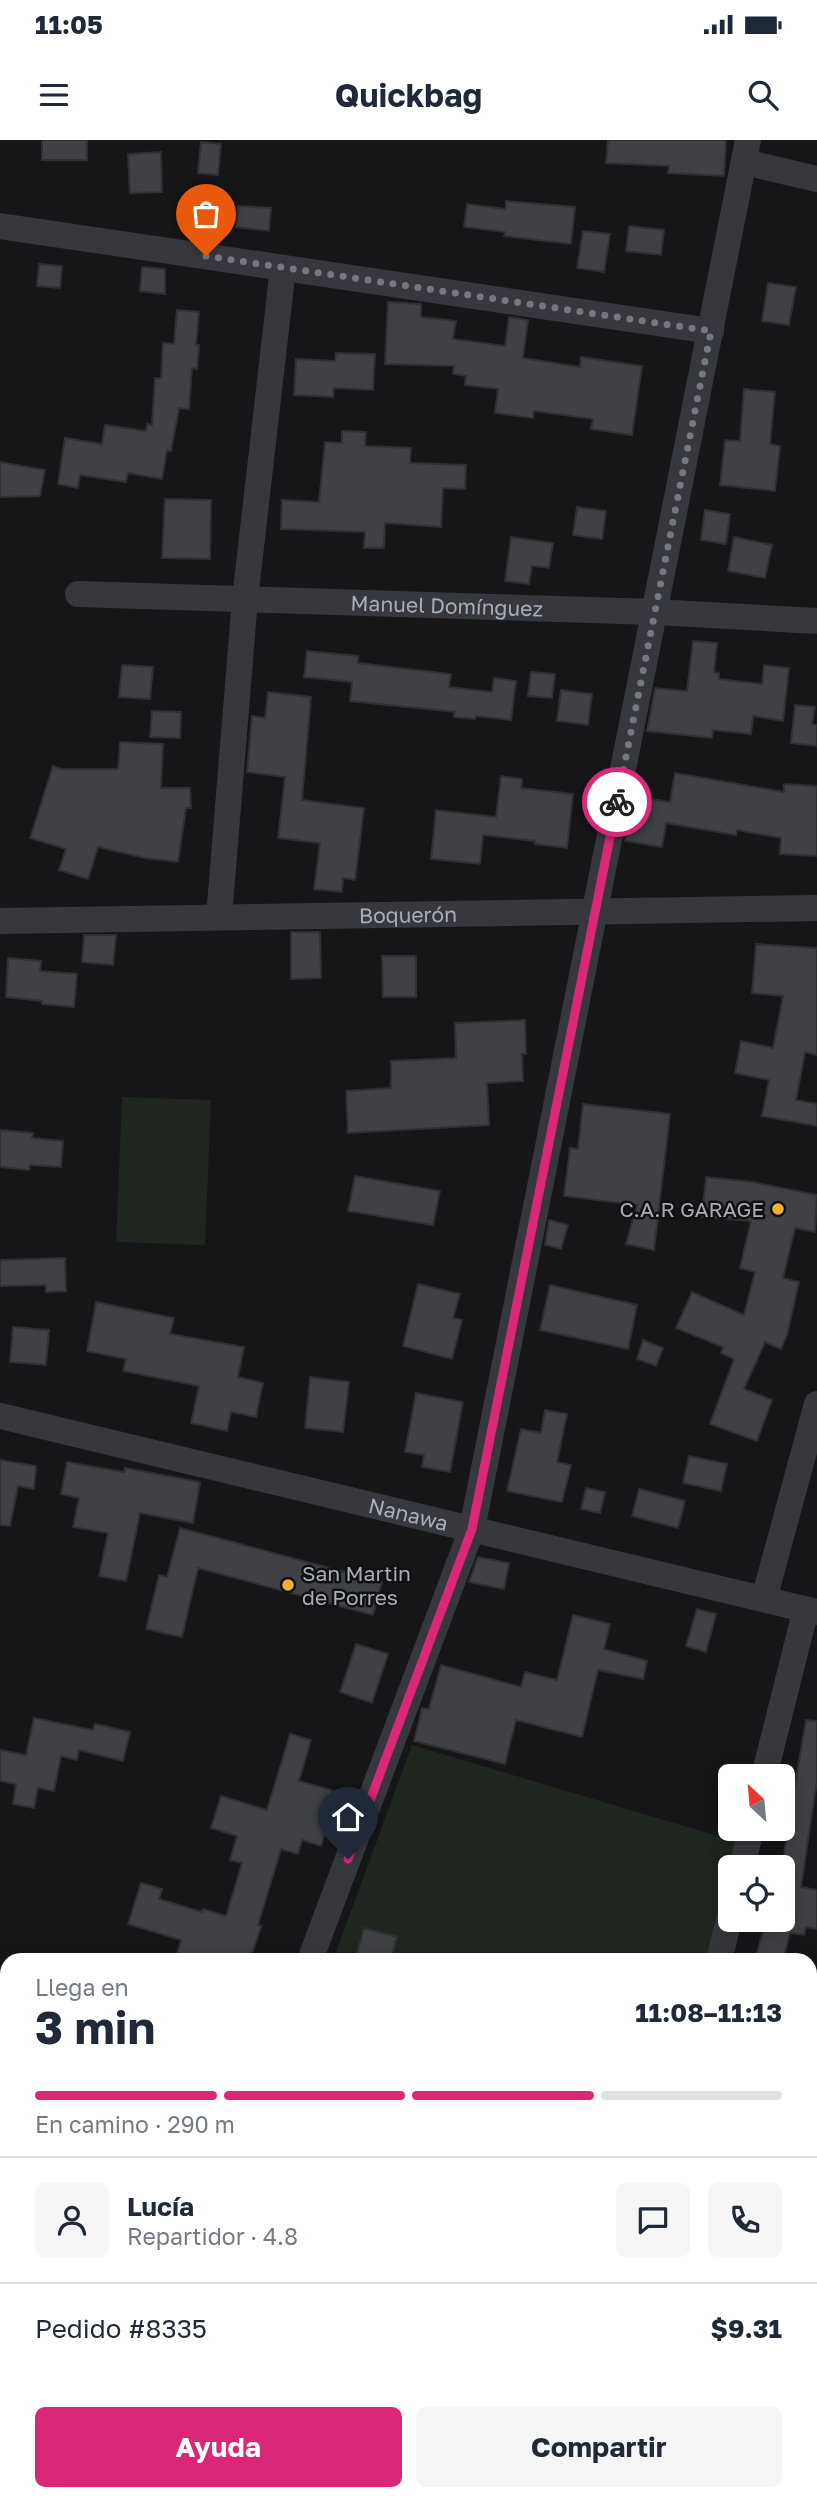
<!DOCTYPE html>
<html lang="es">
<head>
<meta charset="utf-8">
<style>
  body { margin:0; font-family:"Golos Text",sans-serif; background:#f6f6f7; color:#1f2937; height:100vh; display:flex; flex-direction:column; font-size:26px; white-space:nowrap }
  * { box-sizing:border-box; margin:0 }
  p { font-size:23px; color:#747a83 }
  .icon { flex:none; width:38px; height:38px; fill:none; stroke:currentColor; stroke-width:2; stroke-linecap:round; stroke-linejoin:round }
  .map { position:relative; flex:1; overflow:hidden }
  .panel { position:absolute; left:0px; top:1813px; width:817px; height:548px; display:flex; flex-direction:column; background:#fff; border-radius:21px 21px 0 0; box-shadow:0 4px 18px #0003 }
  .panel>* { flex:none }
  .needle { width:46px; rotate:334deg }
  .buttons { position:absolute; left:718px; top:1624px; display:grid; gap:14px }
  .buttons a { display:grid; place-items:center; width:77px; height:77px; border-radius:10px; background:#fff; box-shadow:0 4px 18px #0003; font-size:35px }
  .pin { position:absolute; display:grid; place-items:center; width:60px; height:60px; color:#fff; margin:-72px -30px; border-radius:50% 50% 50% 0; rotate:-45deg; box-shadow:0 0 7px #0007 }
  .pin .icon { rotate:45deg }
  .courier { position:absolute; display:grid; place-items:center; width:70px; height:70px; margin:-35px; border:5px solid #db2777; border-radius:50%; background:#fff; color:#222; box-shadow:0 2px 9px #0007 }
  .headline em { font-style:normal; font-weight:700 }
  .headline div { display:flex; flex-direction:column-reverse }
  .headline { display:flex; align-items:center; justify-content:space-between; height:119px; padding:0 35px }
  h1 { font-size:46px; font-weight:700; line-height:52px }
  .bar { display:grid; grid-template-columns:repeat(4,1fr); gap:10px 7px; align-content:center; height:84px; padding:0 35px }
  .bar i { height:9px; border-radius:5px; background:#e0e1e3 }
  .bar .on { background:#db2777 }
  .bar p { grid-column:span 4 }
  .line { display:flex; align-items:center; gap:18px; padding:0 35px; border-top:2px solid #e0e1e3 }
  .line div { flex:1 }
  .round { display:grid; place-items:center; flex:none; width:74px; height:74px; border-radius:10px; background:#f6f6f7 }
  .primary-button { display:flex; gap:14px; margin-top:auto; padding:14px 35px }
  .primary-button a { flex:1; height:80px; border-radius:10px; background:#db2777; color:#fff; font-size:28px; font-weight:700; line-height:80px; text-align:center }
  .primary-button a+a { background:#f6f6f7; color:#1f2937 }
  .status { display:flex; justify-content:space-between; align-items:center; height:49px; padding:0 35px; background:#fff; direction:ltr }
  .status svg { height:19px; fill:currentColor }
  header { display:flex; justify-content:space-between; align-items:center; height:91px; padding:0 35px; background:#fff; font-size:32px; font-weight:700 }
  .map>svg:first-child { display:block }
</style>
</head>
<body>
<div class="status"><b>11:05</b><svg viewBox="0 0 49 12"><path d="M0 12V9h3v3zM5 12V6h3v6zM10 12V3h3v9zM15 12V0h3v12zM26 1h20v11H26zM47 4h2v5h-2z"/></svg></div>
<header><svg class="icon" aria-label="menu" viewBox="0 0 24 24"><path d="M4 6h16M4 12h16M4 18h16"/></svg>Quickbag<svg class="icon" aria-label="search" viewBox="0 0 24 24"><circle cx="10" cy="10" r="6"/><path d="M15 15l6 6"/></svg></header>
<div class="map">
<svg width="817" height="2360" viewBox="0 0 817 2360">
  <rect width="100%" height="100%" fill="#161618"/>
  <path fill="#1e261f" d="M122,957L211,960L205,1105L116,1102Z
    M412,1605L738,1702L707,1820H333Z"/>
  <path fill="#404145" stroke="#303034" stroke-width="2" d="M42,0H87V20H42Z
    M608,0H726L724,36L668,33L669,26L606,23Z
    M201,2L221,4L218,35L198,33Z
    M161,12L162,52L130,53L128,14Z
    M506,61L575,67L571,104L504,96L505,92L464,87L467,64L506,69Z
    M238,66L271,68L269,91L236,87Z
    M629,86L664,90L661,115L626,111Z
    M583,91L610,94L604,132L577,128Z
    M39,124L62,126L60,148L37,146Z
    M142,127L165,129V154L140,151Z
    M768,143L796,147L789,185L762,181Z
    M388,162L421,164V177L456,181L453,199L505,206L509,177L528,180L523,218L580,227L581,217L642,226L632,295L591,289L593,279L534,271L533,278L495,273L498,249L465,245L466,236L453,234L454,226L385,224Z
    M177,170L199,172L196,205H199L197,229L192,228L189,269L179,268L171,311L167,310L162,339L128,333L126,342L80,335L78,348L58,344L65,298L102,304L105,285L146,291L147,284L152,285L155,238H161L163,203L174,204Z
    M336,213L375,214L373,250L334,248L333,257L294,255L296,219L335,221Z
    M744,249L775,252L770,304L780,306L775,351L720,345L725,300L740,301Z
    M342,291L366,292L365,306L411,308L410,323L466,325L465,349L443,348L441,387L385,383L384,408H364L365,392L281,389L282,360L319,362L325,302L342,303Z
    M0,322L45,330L40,356L0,357Z
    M165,359L211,360L210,419L162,418Z
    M577,367L606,371L602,399L573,395Z
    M705,370L730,374L726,404L701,400Z
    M511,397L553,403L549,428L532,426L529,444L505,441Z
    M734,397L772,405L765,438L728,431Z
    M693,501L717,503L714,532L719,533V539L762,544L764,525L789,528L783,581L753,576L751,594L713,590L712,598L647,591L655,548L687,551Z
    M307,511L358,516V523L451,534L449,547L492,552L494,538L516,541L511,580L476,576L475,579L454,577L455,572L350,561L352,542L304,537Z
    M122,525L153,527L150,559L119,557Z
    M531,532L555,534L552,558L528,556Z
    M561,550L592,554L588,585L557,581Z
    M268,552L311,557L302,660L364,668L355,740L343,738L342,752L314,749L320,703L278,698L285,637L247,632L252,576L265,578Z
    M795,565L815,567L812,584L817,585V606L791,603Z
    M152,571L181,572L180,598L150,597Z
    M120,602L163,604L161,648H190L191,668H186L178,722L145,718L98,707L88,739L59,730L66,709L30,698L53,626L61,629H118Z
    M675,633L784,652V644L817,646V716L780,714L781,698L737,690L736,695L666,683L662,707L625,701L634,656L670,662Z
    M501,636L522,639L521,648L573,654L567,708L535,704V701L483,695L480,724L431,719L436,670L496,677Z
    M291,792H320L321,838L291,839Z
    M84,795H116L113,825L82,822Z
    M756,804L817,808V915L805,912L796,960L817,964V986L762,976L769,940L735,933L741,901L773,908L783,856L752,853Z
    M382,816H416V857H383Z
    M8,818L41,821L40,831L77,834L74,867L42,864V861L6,857Z
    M525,880L526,914H522L523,941L487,943L489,985L348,993L346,951L391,948V921L456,918L455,883Z
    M583,964L670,974L654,1110L626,1104L637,1065L564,1056L570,1008L578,1009Z
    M0,990L33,993L32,998L63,1001L61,1027L30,1025L29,1030L0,1027Z
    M355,1036L440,1051L433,1085L348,1071Z
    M706,1037L752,1042L817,1055L815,1092L795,1088L783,1138L799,1142L787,1195L781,1209L765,1202L744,1249L772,1260L757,1301L710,1284L734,1219L721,1213L723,1207L676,1188L692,1152L744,1175L755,1132L740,1128L751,1081L702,1077Z
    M549,1080L568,1085L561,1109L545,1105Z
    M65,1118L66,1151L46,1152V1145L0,1146V1120Z
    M418,1144L460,1154L453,1178L462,1180L452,1219L403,1206Z
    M550,1145L637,1165L628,1209L540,1190Z
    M96,1162L174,1178L170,1194L244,1207L238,1237L263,1243L256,1277L231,1272L227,1291L191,1283L199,1246L123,1231L126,1219L87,1211Z
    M13,1187L49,1190L46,1225L10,1222Z
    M643,1200L663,1208L656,1226L637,1219Z
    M310,1237L349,1242L343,1292L305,1288Z
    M416,1253L463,1262L450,1332L422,1327L424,1315L405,1312Z
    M545,1270L567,1274L557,1322L571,1325L562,1362L507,1351L521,1289L541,1293Z
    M689,1316L727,1324L721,1351L683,1343Z
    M0,1320L36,1326L34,1349L18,1346L10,1386L0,1385Z
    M67,1322L124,1332L125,1328L200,1342L193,1383L140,1373L126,1441L99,1436L108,1393L73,1387L79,1358L61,1354Z
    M586,1348L605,1352L600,1373L581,1369Z
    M639,1349L685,1361L678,1388L632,1376Z
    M180,1388L382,1442L373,1475L198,1428L182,1497L146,1489L159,1435L167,1437Z
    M478,1417L509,1423L504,1449L469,1442Z
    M697,1469L716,1474L706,1512L686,1506Z
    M573,1475L610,1484L604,1509L647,1521L643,1539L598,1530L582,1597L516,1580L505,1624L414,1601L422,1568L429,1569L441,1525L521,1547L525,1532L557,1540Z
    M356,1504L388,1514L372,1563L340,1552Z
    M34,1578L93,1590L95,1584L130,1592L123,1621L79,1610L77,1620L61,1616L54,1651L38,1648L34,1668L13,1664L16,1644L0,1641V1610L26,1615Z
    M806,1580L817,1581V1640L801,1747L817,1750V1789L806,1787L804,1795L790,1793L783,1820H755L766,1780H782V1727L788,1690L782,1689V1655L793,1657Z
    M290,1594L311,1600L299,1641L338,1652L321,1706L302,1700L298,1714L281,1709L258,1785L261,1786L250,1820H175L181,1800L128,1784L141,1743L162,1749L159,1759L202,1772L203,1769L226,1776L242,1723L230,1720L237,1696L211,1688L221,1656L267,1670Z
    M364,1788L397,1797L391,1820H355Z"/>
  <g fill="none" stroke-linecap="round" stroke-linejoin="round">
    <g stroke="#37383d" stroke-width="26">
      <path d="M744,22L817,39"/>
      <path d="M0,86L711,191"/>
      <path id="s1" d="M78,454L655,472L817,481"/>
      <path d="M219,777L245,459L283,128"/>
      <path id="s2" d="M0,781L817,768"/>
      <path id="s3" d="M0,1276L817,1472"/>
      <path d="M764,1459L817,1264"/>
      <path d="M764,1636L806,1469"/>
      <path d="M742,1727L751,1689"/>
      <path d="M310,1820L472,1389L748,0"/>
      <path d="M719,1820L730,1776"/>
      <path d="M0,1917L7,1919"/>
      <path d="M810,1975L817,1977"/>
      <path d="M0,2295L3,2296"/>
      <path d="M240,2354L267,2360"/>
      <path d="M113,2360L115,2354"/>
      <path d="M583,2360L585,2354"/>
    </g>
  </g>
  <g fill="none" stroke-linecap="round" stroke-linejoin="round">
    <path stroke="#757880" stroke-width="7" stroke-dasharray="0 12.6" d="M206,116L711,191L617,662"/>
    <path stroke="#db2777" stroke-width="9" d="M348,1719L472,1389L617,662"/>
  </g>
  <g fill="#f2b134" stroke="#111113" stroke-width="2.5">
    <circle cx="778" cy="1069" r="7"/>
    <circle cx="288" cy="1445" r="7"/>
  </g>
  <g text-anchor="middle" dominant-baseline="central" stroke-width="5" stroke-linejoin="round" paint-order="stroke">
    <g font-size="21" fill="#a8adb8" stroke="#111113">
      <text stroke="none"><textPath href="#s1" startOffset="369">Manuel Domínguez</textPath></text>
      <text stroke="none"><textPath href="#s2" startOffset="408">Boquerón</textPath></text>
      <text stroke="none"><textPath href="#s3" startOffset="420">Nanawa</textPath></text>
    </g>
    <g font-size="21" fill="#a8adb8" stroke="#111113" text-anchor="end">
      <text x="764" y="1069">C.A.R GARAGE</text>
      <text x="302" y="1433" text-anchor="start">San Martin<tspan x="302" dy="24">de Porres</tspan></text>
    </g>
  </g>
</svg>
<div class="buttons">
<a><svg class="needle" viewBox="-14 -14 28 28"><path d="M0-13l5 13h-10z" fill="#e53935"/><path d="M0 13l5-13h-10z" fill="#747a83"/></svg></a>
<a><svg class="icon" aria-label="locate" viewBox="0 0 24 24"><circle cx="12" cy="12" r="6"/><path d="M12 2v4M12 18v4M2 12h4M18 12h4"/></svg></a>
</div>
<div class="pin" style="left:206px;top:116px;background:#ea580c"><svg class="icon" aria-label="bag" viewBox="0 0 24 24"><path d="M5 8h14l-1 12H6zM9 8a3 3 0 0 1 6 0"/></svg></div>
<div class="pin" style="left:348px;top:1719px;background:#1f2937"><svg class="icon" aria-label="home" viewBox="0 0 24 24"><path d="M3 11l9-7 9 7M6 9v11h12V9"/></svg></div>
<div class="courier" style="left:617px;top:662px"><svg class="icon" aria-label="bike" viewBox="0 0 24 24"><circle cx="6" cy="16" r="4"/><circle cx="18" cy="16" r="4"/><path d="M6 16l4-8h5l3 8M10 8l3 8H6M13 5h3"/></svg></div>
<section class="panel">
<div class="headline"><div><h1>3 min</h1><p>Llega en</p></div><em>11:08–11:13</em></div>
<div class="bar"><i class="on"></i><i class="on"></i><i class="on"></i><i></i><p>En camino · 290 m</p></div>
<div class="line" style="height:126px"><a class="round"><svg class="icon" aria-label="person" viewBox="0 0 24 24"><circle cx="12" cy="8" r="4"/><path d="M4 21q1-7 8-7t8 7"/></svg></a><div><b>Lucía</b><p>Repartidor · 4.8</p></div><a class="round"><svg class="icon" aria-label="chat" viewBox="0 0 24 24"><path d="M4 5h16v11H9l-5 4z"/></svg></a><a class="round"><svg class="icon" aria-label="phone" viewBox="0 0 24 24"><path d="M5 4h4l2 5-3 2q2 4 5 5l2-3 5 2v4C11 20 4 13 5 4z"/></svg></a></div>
<div class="line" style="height:91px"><div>Pedido #8335</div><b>$9.31</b></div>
<div class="primary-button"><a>Ayuda</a><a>Compartir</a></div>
</section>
</div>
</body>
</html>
